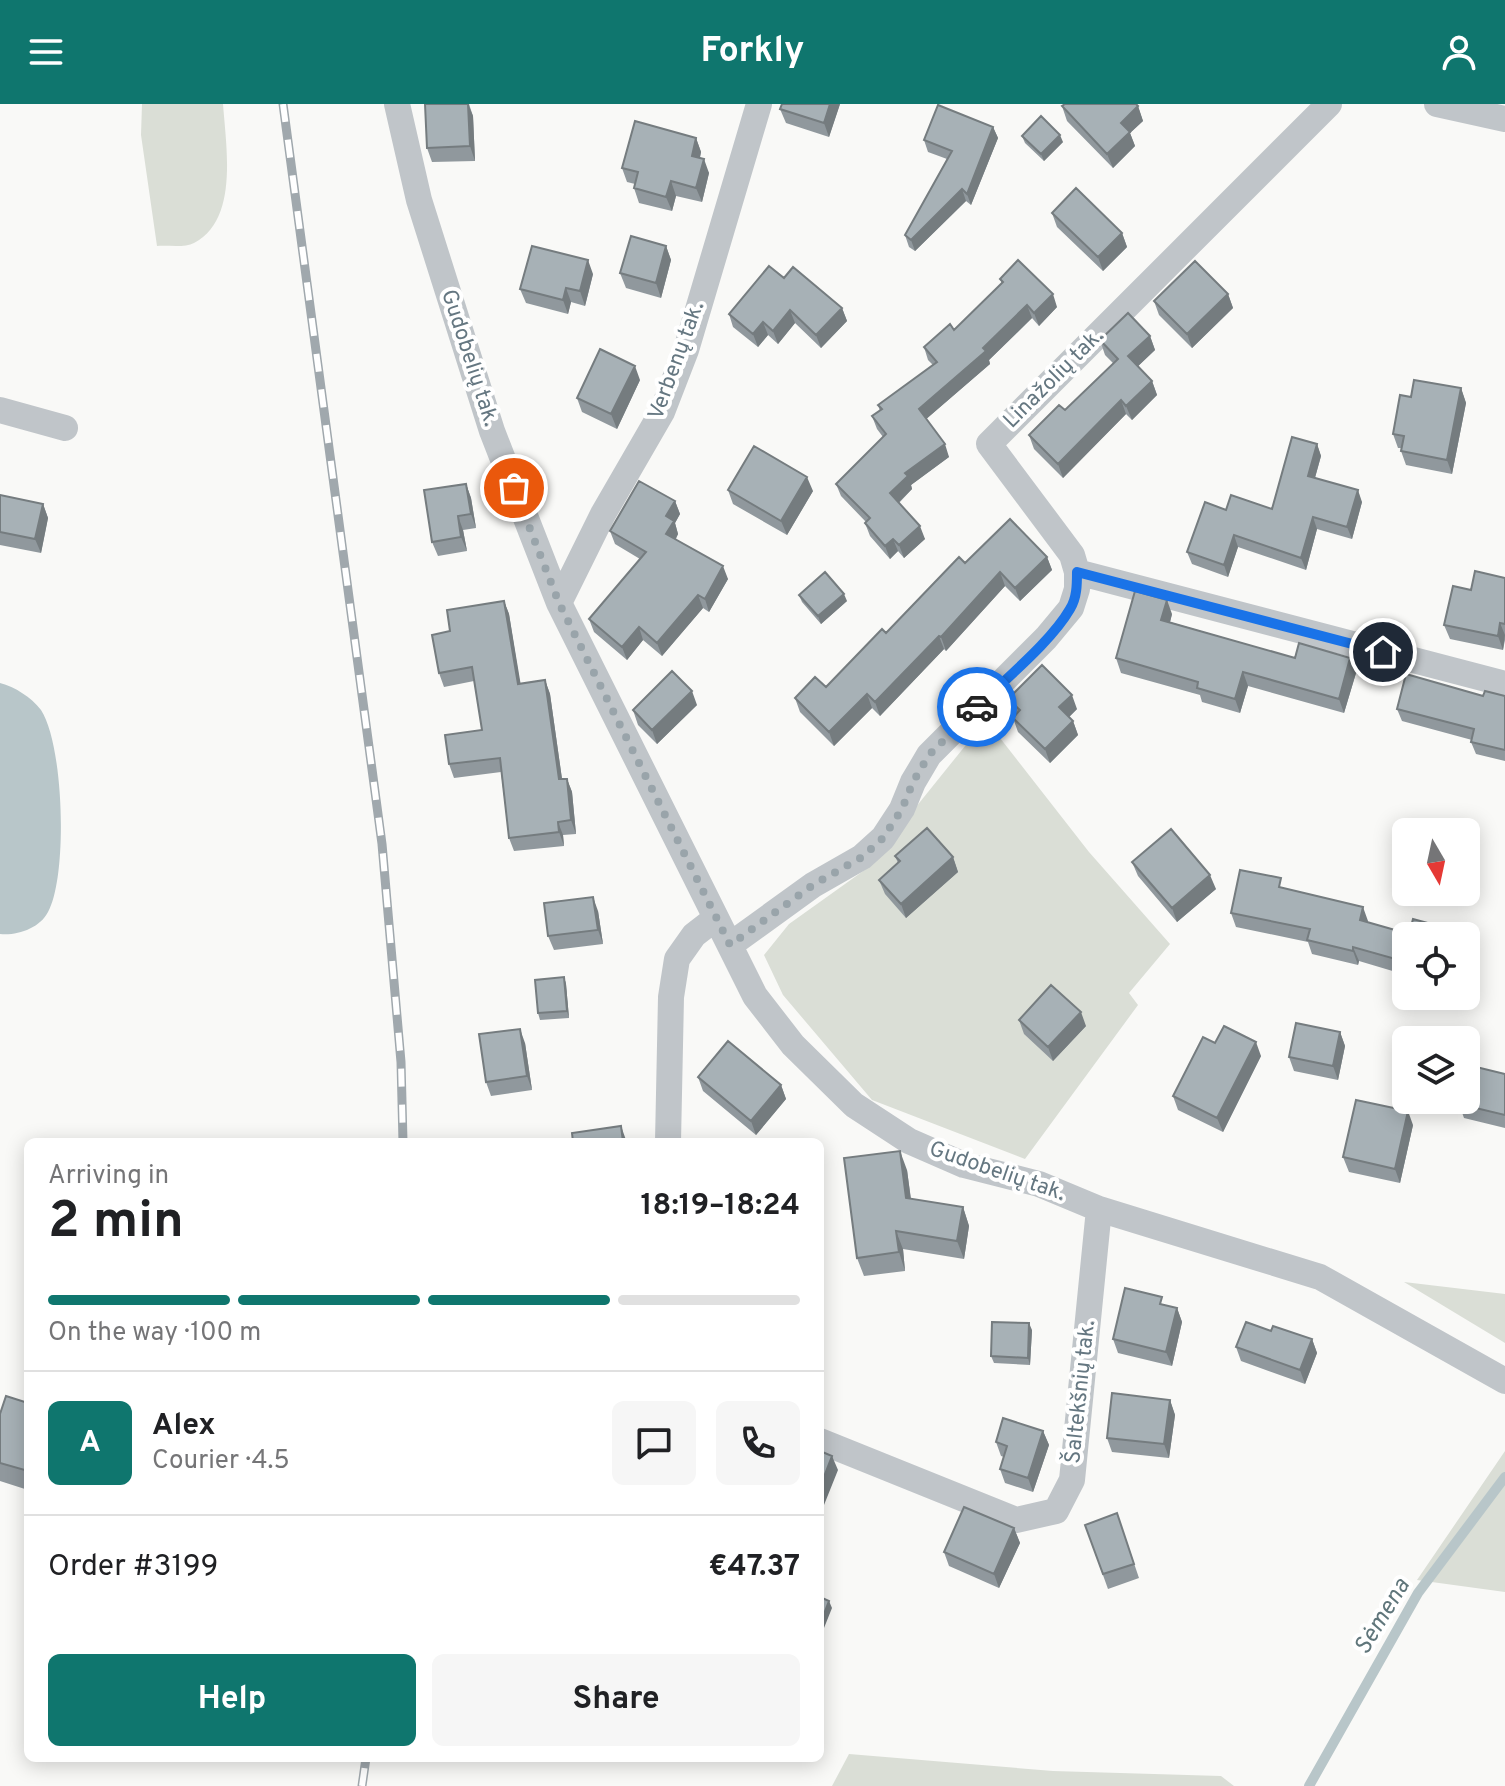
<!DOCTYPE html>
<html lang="en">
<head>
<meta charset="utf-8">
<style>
  body { margin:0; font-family:Overpass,sans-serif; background:#f6f6f6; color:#202124; height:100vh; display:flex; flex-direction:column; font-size:30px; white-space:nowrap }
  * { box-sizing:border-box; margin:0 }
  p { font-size:26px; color:#757577 }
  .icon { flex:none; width:44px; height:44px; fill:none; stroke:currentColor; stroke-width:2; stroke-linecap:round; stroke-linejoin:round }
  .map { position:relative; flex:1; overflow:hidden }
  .side { position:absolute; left:24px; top:1034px; width:800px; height:624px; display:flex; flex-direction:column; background:#fff; border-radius:12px; box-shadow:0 4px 20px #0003 }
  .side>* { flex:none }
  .needle { width:52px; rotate:171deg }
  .buttons { position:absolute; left:1392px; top:714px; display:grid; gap:16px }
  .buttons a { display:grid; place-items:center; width:88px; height:88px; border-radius:12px; background:#fff; box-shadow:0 4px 20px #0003; font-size:40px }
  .pin { position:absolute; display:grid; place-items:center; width:68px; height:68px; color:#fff; margin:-34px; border:4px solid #fff; border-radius:50%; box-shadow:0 2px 8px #0007 }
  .courier { position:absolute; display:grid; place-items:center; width:80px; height:80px; margin:-40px; border:6px solid #1a73e8; border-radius:50%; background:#fff; color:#222; box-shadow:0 2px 10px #0007 }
  .headline em { font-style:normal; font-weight:700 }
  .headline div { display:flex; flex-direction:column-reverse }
  .headline { display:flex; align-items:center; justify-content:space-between; height:136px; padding:0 24px }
  h1 { font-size:52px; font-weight:700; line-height:60px }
  .bar { display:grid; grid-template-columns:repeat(4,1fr); gap:12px 8px; align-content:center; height:96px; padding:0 24px }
  .bar i { height:10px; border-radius:6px; background:#e0e0e0 }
  .bar .active { background:#0f766e }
  .bar p { grid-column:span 4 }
  .line { display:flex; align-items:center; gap:20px; padding:0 24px; border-top:2px solid #e0e0e0 }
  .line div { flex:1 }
  .round { display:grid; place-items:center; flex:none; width:84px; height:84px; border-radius:12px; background:#f6f6f6 }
  .primary-button { display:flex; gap:16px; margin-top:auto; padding:16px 24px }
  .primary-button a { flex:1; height:92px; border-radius:12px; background:#0f766e; color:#fff; font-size:32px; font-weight:700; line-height:92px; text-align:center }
  .primary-button a+a { background:#f6f6f6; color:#202124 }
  header { display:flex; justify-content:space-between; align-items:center; height:104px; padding:0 24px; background:#0f766e; color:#fff; font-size:36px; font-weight:700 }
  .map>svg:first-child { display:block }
</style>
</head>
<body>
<header><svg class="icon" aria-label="menu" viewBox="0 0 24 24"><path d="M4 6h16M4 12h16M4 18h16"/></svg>Forkly<svg class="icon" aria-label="person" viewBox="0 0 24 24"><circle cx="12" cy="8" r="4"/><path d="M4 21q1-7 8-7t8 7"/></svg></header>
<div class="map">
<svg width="1505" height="1682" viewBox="0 0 1505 1682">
  <rect width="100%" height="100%" fill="#f9f9f7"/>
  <path fill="#daded6" d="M142,0H223C226,42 239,116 194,139C185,144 168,141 157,142L141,31Z
    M986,616L1089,748L1170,840L1129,889L1138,901L1025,1055L872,996L783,891L764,851L789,820L866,765Z
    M1404,1178L1505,1190V1239Z
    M1505,1347V1488L1417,1476Z
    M849,1650L1053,1667L1221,1672L1234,1682H832Z"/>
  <path fill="#b8c6c9" d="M0,579C15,583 31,593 41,606C64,641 68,772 48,808C40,824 17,832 0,830Z"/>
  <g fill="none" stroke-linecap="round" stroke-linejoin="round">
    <path stroke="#b8c6c9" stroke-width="10" d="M1309,1682L1418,1489L1505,1373"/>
    <path stroke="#c0c5c9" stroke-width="26" d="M397,0L419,96L492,327L559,499L755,892L793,941L854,1001L909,1037L964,1061L1039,1080L1099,1105L1320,1173L1505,1277
      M1437,0L1505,15
      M0,306L65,324
      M1077,468L1505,580
      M559,499L603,410L662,308L686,246L759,0
      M730,841L813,781L862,753L883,734L902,705L913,678L929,651L1046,534L1071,504L1077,485V468L1072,451L989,340L1329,0
      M668,1038L671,893L677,855L694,831L716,814
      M820,1337L1016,1416L1056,1407L1072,1376L1099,1105"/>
    <defs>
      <path id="rail" d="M283,0L382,740L401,958L403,1038
        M362,1682L366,1654"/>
    </defs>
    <use href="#rail" stroke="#a0a8ad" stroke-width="9"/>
    <use href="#rail" stroke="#fff" stroke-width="6" stroke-dasharray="18" stroke-linecap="butt"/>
  </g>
  <path fill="#90989d" d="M425,0H469L473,12L475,57L432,58L427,44Z
    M840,0L829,33L786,19L780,5Z
    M1062,2H1138L1143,17L1130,29L1135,42L1113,64L1067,17Z
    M993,23L998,34L971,101L966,97L915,147L909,143L905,131L947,55L928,48L924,36Z
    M1022,32L1063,38L1044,57L1025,39Z
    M696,34L701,48L700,54L709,69L702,98L676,92L672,107L639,99L634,84L635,80L627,78L622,64Z
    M1052,109L1122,129L1127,143L1103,167L1057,123Z
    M666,142L671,156L661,194L626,184L620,169Z
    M593,170L585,202L571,198L568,210L526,199L520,185Z
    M784,174L842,204L847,217L821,244L795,219L778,240L768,231L758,243L733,223L729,210Z
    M1000,175L1057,203L1039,222L1032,214L989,256L990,260L926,315L949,353L911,381L912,385L899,399L925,435L904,454L898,447L890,455L870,432L865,419L866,418L841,392L836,380L883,333L877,325L872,312L880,307L878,301L933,261L928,256L924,243L954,226L1002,180Z
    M1228,190L1233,204L1192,244L1159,211L1154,197Z
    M1150,232L1155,246L1138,262L1152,277L1157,291L1132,316L1126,310L1063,374L1034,345L1029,331L1065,306L1114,260L1105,251L1100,236Z
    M640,276L617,325L582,308L577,294Z
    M1461,284L1466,299L1452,370L1406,361L1401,347V344H1398L1393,330Z
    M1317,340L1321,352L1315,374L1362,398L1352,435L1317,425L1306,466L1238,443L1228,473L1192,460L1187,448L1226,406L1272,405Z
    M466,380L471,394L476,424L463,426L467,447L438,452L432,438Z
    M728,386L813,387L787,431L733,400Z
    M0,391L43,400L48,414L41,449L0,441Z
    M675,397L680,410L675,419L678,430L676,435L728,475L709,508L703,504L662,552L643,536L627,556L594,528L589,515L640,455L615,440L610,427Z
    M1047,453L1052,466L1020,497L1005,482L946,547L944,545L880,612L872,604L834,642L800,608L795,594L826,583L965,459Z
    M1505,474V536L1503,546L1450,535L1444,521L1471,486Z
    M799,491L847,497L821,520L802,498Z
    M504,497L509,510L520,580L545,576L550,590L562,675H567L572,688L576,730L563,731L564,742L514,747L509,734L501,668L454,674L449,660L482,626L474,577L444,583L439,569L450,527Z
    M1172,510L1170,518L1295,554L1356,569L1344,609L1248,582L1240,609L1202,598L1200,591L1121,569L1116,554Z
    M1483,592H1505V657L1476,650L1471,638L1472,636L1402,617L1397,605Z
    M1008,595L1077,605L1069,613L1073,617L1078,631L1050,659L1018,628L1013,614L1015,611L1014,609Z
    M697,601L657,640L638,621L633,606Z
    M895,752L953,753L958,768L906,814L885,790L879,776L898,759Z
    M1132,758L1216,785L1177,818L1138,772Z
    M1284,784L1368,817V818L1409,830L1446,824L1449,832H1406V871L1359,857L1358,861L1312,850L1308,838L1236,823L1231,809Z
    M598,807L603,840L554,846L548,832Z
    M564,873L566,880L569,914L540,916L538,909Z
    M1019,916L1086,922L1053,957L1024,930Z
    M1340,928L1345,942L1338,976L1294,967L1289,953Z
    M525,939L532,986L491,992L486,978Z
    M1215,939L1261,952L1223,1028L1178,1006L1173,992Z
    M1505,970V1024L1464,1014L1459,1000Z
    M698,973L781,981L786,995L756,1031L703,987Z
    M1413,1021L1400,1079L1349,1068L1343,1053Z
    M907,1066L911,1095L963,1103L969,1122L964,1155L903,1145L905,1167L864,1172L857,1154Z
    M1165,1201L1177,1204L1182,1218L1172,1262L1118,1249L1113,1235Z
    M1032,1226L1030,1261L994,1259L991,1252Z
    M1271,1227L1312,1235L1317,1249L1305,1280L1241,1257L1236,1243Z
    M1170,1296L1175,1311L1169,1354L1112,1348L1107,1334Z
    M28,1299V1386L0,1377V1310Z
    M1043,1327L1049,1341L1033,1388L1005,1379L1000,1365L1004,1353L1001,1352L996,1338Z
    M1117,1409L1139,1474L1108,1485L1085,1421Z
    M1014,1424L1020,1439L999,1484L949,1462L944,1448Z"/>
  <path fill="#757c7f" d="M468,0L473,12L475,57L470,42Z
    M830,0H840L829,33L824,19Z
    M1138,2L1143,17L1130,29L1135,42L1113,64L1107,50L1121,19Z
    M993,23L998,34L971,101L967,90Z
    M1060,31L1063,38L1044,57L1041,50Z
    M696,34L701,48L697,66L692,52Z
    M704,55L709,69L702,98L696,84Z
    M671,77L676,92L672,107L666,93Z
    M962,85L966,97L915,147L911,136Z
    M1122,129L1127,143L1103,167L1098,153Z
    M666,142L671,156L661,194L656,179Z
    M588,156L593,170L585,202L580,187Z
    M566,184L571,198L568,210L563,196Z
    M1053,190L1057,203L1039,222L1034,209Z
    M1228,190L1233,204L1192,244L1187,230Z
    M1027,201L1032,214L989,256L990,260L924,317L919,305Z
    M842,204L847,217L821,244L816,231Z
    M790,206L795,219L778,240L773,227Z
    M763,218L768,231L758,243L753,230Z
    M1150,232L1155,246L1133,267L1128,252Z
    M635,262L640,276L617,325L611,310Z
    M1152,277L1157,291L1132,316L1126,302Z
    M1461,284L1466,299L1452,370L1447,356Z
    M1121,296L1126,310L1063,374L1058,360Z
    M945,340L949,353L911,381L912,385L895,402L890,389L905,369Z
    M1317,340L1321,352L1312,384L1308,372Z
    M807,373L813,387L787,431L781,417Z
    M466,380L471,394L476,424L471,410Z
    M1358,386L1362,398L1352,435L1347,423Z
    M675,397L680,410L675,419L678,430L671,443L666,430V412Z
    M43,400L48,414L41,449L35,435Z
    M458,412L463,426L467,447L461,433Z
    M1313,413L1317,425L1306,466L1301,454Z
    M920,422L925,435L904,454L899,441Z
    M1234,431L1238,443L1228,473L1224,461Z
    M893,435L898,447L890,455L885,442Z
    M1047,453L1052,466L1020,497L1015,484Z
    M723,462L728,475L709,508L705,495Z
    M1000,468L1005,482L946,547L941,533Z
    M844,490L847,497L821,520L818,512Z
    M698,491L703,504L662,552L657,539Z
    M1167,496L1172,510L1167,530L1161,516Z
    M504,497L509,510L523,594L518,580Z
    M1500,519L1505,531L1503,546L1498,532Z
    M639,523L643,536L627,556L622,543Z
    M939,532L944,545L880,612L875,598Z
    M1350,554L1356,569L1344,609L1339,595Z
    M1243,568L1248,582L1240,609L1235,595Z
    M545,576L550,590L564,689L559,675Z
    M692,587L697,601L657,640L652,626Z
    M867,590L872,604L834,642L829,628Z
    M1072,591L1077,605L1064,618L1059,603Z
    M1073,617L1078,631L1050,659L1045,645Z
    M567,675L572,688L576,730L571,716Z
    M558,718L563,731L564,742L559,728Z
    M953,753L958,768L906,814L901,800Z
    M1210,771L1216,785L1177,818L1172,804Z
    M593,793L598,807L603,840L598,826Z
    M1363,803L1368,817L1365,830L1360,816Z
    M1353,843L1359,857L1358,861L1353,847Z
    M564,873L566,880L569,914L567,907Z
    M1081,908L1086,922L1053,957L1048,943Z
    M520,925L525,939L532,986L527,972Z
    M1340,928L1345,942L1338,976L1333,962Z
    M1256,938L1261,952L1223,1028L1217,1014Z
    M781,981L786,995L756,1031L751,1017Z
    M1408,1007L1413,1021L1400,1079L1395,1065Z
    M621,1022L626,1036V1038H623Z
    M900,1047L907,1066L913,1112L906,1094Z
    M963,1103L969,1122L964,1155L957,1137Z
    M896,1127L903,1145L905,1167L899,1148Z
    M1177,1204L1182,1218L1172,1262L1166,1248Z
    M1029,1219L1032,1226L1030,1261L1028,1254Z
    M1312,1235L1317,1249L1305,1280L1300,1266Z
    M1170,1296L1175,1311L1169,1354L1164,1340Z
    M1043,1327L1049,1341L1033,1388L1028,1374Z
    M832,1352L838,1366L820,1411V1383Z
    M1014,1424L1020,1439L999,1484L994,1470Z
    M829,1497L832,1504L822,1529L820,1520Z"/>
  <path fill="#a7b1b6" stroke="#757c7f" stroke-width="2" d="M425,0H468L470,42L427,44Z
    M782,0H830L824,19L780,5Z
    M1065,0H1136L1138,2L1121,19L1130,28L1107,50L1062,2Z
    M938,1L993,23L967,90L962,85L911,136L905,131L952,47L924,36Z
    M1041,12L1060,31L1041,50L1022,32Z
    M635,17L696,34L692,52L704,55L696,84L671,77L666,93L634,84L638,68L622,64Z
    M1076,84L1122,129L1098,153L1052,109Z
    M631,132L666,142L656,179L620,169Z
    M532,142L588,156L580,187L566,184L563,196L520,185Z
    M1018,156L1053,190L1034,209L1027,201L983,244L986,247L919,305L945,340L905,369L908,372L890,389L920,422L899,441L893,435L885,442L865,419L870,414L836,380L886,330L872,312L882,305L878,301L937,258L924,243L950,220L954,226L1003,178L1000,175Z
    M1195,157L1228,190L1187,230L1154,197Z
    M769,162L784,174L793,163L842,204L816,231L790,206L773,227L763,218L753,230L729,210Z
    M1128,209L1150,232L1128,252L1152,277L1126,302L1121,296L1058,360L1029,331L1059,301L1065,306L1118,255L1100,236Z
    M600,245L635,262L611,310L577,294Z
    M1414,276L1461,284L1447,356L1401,347L1404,332L1393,330L1400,291L1411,293Z
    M1292,333L1317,340L1308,372L1358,386L1347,423L1313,413L1301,454L1234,431L1224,461L1187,448L1205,398L1226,406L1231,391L1272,405Z
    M754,342L807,373L781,417L728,386Z
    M639,377L675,397L666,412L674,417L666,430L723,462L705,495L698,491L657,539L639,523L622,543L589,515L646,448L610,427Z
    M466,380L471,410L458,412L461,433L432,438L424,386Z
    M0,391L43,400L35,435L0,428Z
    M1010,415L1047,453L1015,484L1000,468L941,533L939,532L875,598L867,590L829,628L795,594L815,573L826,583L882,525L886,529L959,453L965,459Z
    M1475,467L1505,474V520L1500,519L1498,532L1444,521L1453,482L1471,486Z
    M825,468L844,490L818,512L799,491Z
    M1135,487L1167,496L1161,516L1295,554L1299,539L1350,554L1339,595L1243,568L1235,595L1197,584L1198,578L1116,554Z
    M504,497L518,580L545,576L559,675H567L571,716L558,718L559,728L509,734L500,654L449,660L445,631L482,626L472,563L439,569L432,531L450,527L447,506Z
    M1042,561L1072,591L1059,603L1073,617L1045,645L1013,614L1020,606L1008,595Z
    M672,567L692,587L652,626L633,606Z
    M1406,570L1483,592L1485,587L1505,592V646L1471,638L1474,625L1397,605Z
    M927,724L953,753L901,800L879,776L900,757L895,752Z
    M1171,725L1210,771L1172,804L1132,758Z
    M1240,766L1281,774L1279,783L1363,803L1360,816L1409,830L1413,815L1446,824L1444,832H1406V858L1353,843V847L1307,836L1310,825L1231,809Z
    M593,793L598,826L548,832L544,799Z
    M564,873L567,907L538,909L535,876Z
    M1051,881L1081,908L1048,943L1019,916Z
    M1296,919L1340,928L1333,962L1289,953Z
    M1224,922L1256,938L1217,1014L1173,992L1203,933L1215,939Z
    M520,925L527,972L486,978L479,930Z
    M728,937L781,981L751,1017L698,973Z
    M1468,961L1505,970V1011L1459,1000L1460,996H1466V969Z
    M1356,996L1408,1007L1395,1065L1343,1053Z
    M621,1022L623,1038H573L572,1029Z
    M900,1047L906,1094L963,1103L957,1137L896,1127L899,1148L857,1154L844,1054Z
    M1125,1184L1162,1193L1160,1200L1177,1204L1166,1248L1113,1235Z
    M992,1218L1029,1219L1028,1254L991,1252Z
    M1246,1218L1271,1227L1273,1222L1312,1235L1300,1266L1236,1243Z
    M1112,1289L1170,1296L1164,1340L1107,1334Z
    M6,1292L28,1299V1367L0,1359V1310Z
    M1003,1314L1043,1327L1028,1374L1000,1365L1007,1342L996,1338Z
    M820,1347L832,1352L820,1383Z
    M964,1403L1014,1424L994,1470L944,1448Z
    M1117,1409L1134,1460L1103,1470L1085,1421Z
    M820,1493L829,1497L820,1520Z"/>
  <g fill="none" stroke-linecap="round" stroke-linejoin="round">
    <path stroke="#99a4aa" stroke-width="8" stroke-dasharray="0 14.4" d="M514,384L559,499L730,841L813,781L862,753L883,734L902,705L913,678L929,651L977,603"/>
    <path stroke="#1a73e8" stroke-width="10" d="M977,603C1005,575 1051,538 1070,505C1077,494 1077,480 1077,468L1383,548"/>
  </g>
  <g text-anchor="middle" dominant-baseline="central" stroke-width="8" stroke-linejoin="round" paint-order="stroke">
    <g font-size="22" fill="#657781" stroke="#fff">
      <text transform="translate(469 254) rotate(72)">Gudobelių tak.</text>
      <text transform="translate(677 257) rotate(-70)">Verbenų tak.</text>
      <text transform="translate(1054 275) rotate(-45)">Linažolių tak.</text>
      <text transform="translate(997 1068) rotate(19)">Gudobelių tak.</text>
      <text transform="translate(1081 1288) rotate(-84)">Šaltekšnių tak.</text>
    </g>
    <g font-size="24" font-style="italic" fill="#60767b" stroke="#fff">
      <text transform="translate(1383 1513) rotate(-59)">Sėmena</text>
    </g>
  </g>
</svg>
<div class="buttons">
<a><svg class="needle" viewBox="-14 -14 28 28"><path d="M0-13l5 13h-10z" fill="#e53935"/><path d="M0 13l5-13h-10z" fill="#757577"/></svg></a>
<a><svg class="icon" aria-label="locate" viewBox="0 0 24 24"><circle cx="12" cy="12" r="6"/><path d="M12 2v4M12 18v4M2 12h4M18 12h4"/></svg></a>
<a><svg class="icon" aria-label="layers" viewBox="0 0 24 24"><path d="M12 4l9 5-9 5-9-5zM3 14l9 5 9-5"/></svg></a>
</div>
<div class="pin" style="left:514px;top:384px;background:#ea580c"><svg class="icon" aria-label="bag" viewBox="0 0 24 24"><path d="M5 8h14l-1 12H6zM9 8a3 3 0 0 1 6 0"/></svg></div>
<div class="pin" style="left:1383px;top:548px;background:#1f2937"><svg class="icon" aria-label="home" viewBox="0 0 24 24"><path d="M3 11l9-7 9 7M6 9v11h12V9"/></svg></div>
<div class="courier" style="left:977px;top:603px"><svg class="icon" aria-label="car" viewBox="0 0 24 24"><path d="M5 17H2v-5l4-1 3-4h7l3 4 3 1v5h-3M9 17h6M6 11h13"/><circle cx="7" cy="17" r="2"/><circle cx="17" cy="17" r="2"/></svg></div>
<section class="side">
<div class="headline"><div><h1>2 min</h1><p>Arriving in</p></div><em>18:19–18:24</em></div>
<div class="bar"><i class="active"></i><i class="active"></i><i class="active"></i><i></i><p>On the way · 100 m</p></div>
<div class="line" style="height:144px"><b class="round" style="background:#0f766e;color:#fff">A</b><div><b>Alex</b><p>Courier · 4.5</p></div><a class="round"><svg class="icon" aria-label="chat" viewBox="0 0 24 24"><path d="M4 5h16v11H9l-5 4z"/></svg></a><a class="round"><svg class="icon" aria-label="phone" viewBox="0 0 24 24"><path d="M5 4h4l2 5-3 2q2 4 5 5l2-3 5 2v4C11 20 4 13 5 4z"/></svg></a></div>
<div class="line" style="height:104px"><div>Order #3199</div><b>€47.37</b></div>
<div class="primary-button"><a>Help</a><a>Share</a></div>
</section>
</div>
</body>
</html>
